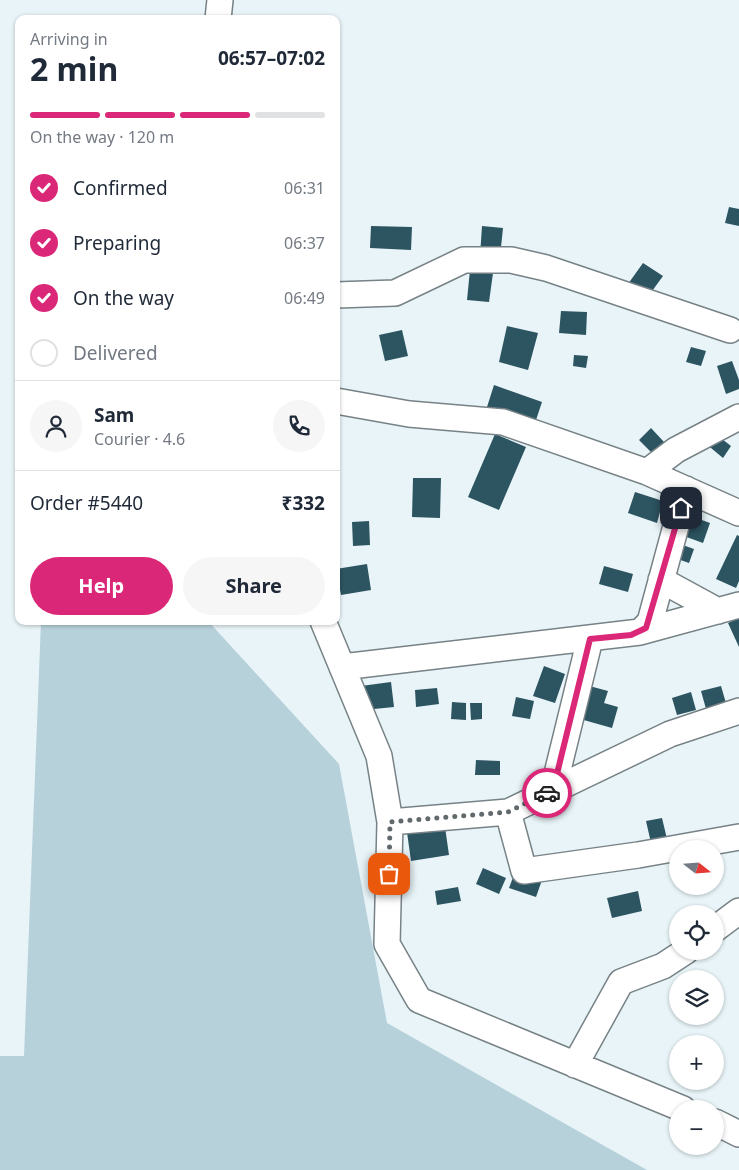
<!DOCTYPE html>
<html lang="en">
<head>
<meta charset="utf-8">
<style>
  body { margin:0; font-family:"Noto Sans",sans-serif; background:#f6f6f7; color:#1f2937; height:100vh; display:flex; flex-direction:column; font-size:19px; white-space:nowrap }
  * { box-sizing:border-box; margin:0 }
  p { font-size:16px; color:#747a83 }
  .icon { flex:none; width:28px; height:28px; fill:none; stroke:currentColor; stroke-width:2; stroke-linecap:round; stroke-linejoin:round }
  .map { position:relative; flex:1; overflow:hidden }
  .panel { position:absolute; left:15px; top:15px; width:325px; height:610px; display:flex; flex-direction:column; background:#fff; border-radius:10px; box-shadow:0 1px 4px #0004 }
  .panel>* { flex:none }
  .needle { width:32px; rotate:107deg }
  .tools { position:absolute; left:669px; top:840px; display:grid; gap:10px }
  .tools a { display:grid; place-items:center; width:55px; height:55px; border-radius:50%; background:#fff; box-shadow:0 1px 4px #0004; font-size:25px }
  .pin { position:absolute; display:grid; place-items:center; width:42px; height:42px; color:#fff; margin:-21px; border-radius:10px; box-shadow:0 2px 8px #0006 }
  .courier { position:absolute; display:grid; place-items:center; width:50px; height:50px; margin:-25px; border:4px solid #db2777; border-radius:50%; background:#fff; color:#222; box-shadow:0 1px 6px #0007 }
  .overview em { font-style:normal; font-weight:700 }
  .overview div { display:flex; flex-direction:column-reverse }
  .overview { display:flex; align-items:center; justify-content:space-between; height:85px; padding:0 15px }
  h1 { font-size:32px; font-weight:700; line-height:38px }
  .bar { display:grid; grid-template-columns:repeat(4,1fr); gap:8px 5px; align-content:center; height:60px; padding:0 15px }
  .bar i { height:6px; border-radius:4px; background:#e0e1e3 }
  .bar .active { background:#db2777 }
  .bar p { grid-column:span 4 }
  .line { display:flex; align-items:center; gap:12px; padding:0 15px; border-top:1px solid #e0e1e3 }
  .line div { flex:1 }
  .round { display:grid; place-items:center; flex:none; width:52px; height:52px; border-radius:26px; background:#f6f6f7 }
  ol { padding:0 15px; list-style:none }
  li { display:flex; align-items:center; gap:15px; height:55px }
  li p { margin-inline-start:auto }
  li .icon { padding:5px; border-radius:50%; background:#db2777; color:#fff; stroke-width:4 }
  li:last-child { color:#747a83 }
  li i { width:28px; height:28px; border:2px solid #e0e1e3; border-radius:50% }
  .action { display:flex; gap:10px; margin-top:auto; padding:10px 15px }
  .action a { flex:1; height:58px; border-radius:30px; background:#db2777; color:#fff; font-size:20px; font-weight:700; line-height:58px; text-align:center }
  .action a+a { background:#f6f6f7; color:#1f2937 }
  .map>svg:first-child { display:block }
</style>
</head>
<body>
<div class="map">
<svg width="739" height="1170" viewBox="0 0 739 1170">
  <rect width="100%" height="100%" fill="#e8f4f8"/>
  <path fill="#b7d1da" d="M41,621H208L339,764L387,1023L647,1170H0V1056H24Z"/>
  <path fill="#2c5461" d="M729,207L739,209V226L725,223Z
    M371,226L412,227L411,250L370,248Z
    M482,226L503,228L500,257L480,256Z
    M643,263L663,276L647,298L628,284Z
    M470,270L493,273L489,302L467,300Z
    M561,311L587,312L586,335L559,333Z
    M507,326L538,333L528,370L499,362Z
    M402,330L408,356L385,361L379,335Z
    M691,347L706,351L701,366L686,362Z
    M574,355L588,356L586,368L573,366Z
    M732,361L739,380V389L726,394L717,366Z
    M494,385L542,402L535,423L487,407Z
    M651,428L664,442L652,453L639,440Z
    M713,432L731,446L723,458L705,443Z
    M495,434L526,447L499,510L468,497Z
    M413,478H441L440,518L412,517Z
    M635,492L663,501L657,523L628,513Z
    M688,515L710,523L703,543L681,535Z
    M369,521L370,545L353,546L352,522Z
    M737,535L739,536V581L736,588L716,579Z
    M677,543L694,549L689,563L672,557Z
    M367,564L371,590L341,595L336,569Z
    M604,566L633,574L628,592L599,584Z
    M739,618V647L728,623Z
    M544,666L565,674L555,703L533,696Z
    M391,682L394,707L364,710L361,686Z
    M582,684L608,691L604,703L618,707L612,728L573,717Z
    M721,686L728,710L708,716L701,691Z
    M437,688L439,704L416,707L415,690Z
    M691,692L696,710L677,715L672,698Z
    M516,697L534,701L530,719L512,716Z
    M452,702L466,703V720L451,719Z
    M470,703H482V719L471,720Z
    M476,760L500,761V775H475Z
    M662,818L667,839L651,843L646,821Z
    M444,820L449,855L411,861L406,825Z
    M483,868L506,878L499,894L476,884Z
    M515,872L542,880L536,897L509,888Z
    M458,887L461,901L437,905L435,891Z
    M638,891L642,911L612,918L607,898Z"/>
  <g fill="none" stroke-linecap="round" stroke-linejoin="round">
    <defs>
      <path id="minor" d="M218,19L220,0
        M336,295L395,293L464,260H511L546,268L730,330
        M336,401L409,414L503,422L647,472L676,450L739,417
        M647,472L739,513
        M661,580L718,611
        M323,621L379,756L390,822L508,812L524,871L638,855L739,837
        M640,632L739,605
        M342,667L640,632L650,622L686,489
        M553,790L590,639
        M508,812L670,734L739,711
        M390,822L387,944L419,1000L683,1109
        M715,929L739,911
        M575,1065L621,982L663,966L686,951
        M715,1122L739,1134"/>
    </defs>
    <use href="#minor" stroke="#778286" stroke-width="28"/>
    <use href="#minor" stroke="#fff" stroke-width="25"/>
  </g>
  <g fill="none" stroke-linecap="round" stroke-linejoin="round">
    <path stroke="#62696c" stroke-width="5" stroke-dasharray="0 9" d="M389,874L390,822L508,812L547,793"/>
    <path stroke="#db2777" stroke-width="6" d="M547,793L553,790L590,639L631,635L646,628L681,508"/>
  </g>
</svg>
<div class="tools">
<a><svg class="needle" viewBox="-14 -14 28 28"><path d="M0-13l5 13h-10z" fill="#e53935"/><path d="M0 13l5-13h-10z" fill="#747a83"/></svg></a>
<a><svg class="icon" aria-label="locate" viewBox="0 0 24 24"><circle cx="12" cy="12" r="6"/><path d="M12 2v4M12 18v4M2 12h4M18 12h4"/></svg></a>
<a><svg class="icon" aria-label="layers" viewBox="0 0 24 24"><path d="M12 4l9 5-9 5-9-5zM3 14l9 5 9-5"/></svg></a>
<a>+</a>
<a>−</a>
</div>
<div class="pin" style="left:389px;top:874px;background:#ea580c"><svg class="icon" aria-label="bag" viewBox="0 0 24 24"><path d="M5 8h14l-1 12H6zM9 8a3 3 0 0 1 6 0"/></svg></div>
<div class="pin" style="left:681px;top:508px;background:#1f2937"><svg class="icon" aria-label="home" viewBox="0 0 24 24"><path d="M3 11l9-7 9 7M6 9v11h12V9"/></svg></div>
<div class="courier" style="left:547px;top:793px"><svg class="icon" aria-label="car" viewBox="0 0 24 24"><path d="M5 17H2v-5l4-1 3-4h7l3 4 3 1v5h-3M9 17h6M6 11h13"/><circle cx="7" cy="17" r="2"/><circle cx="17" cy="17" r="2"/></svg></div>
<section class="panel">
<div class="overview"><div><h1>2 min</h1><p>Arriving in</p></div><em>06:57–07:02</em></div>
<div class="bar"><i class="active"></i><i class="active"></i><i class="active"></i><i></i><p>On the way · 120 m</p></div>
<ol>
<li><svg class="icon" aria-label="check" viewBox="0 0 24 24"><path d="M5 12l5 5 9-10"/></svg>Confirmed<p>06:31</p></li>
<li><svg class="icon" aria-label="check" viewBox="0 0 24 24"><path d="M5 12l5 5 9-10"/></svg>Preparing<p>06:37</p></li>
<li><svg class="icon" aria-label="check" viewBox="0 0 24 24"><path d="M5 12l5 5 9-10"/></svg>On the way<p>06:49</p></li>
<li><i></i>Delivered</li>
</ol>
<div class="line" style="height:90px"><a class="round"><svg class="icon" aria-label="person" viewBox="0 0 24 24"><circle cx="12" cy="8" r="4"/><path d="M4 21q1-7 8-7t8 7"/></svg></a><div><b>Sam</b><p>Courier · 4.6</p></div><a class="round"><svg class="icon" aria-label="phone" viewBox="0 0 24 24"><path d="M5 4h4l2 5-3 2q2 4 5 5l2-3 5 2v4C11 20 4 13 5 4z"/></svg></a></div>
<div class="line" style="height:65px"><div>Order #5440</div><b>₹332</b></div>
<div class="action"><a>Help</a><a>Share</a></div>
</section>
</div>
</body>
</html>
